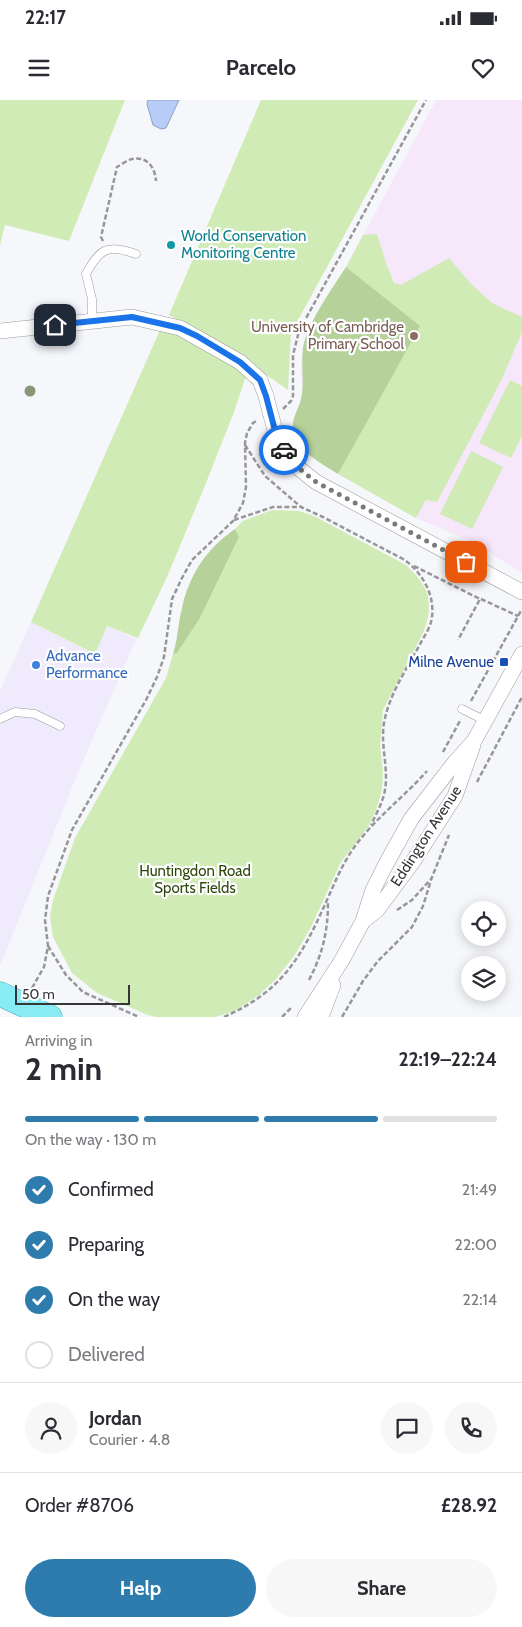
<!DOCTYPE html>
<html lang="en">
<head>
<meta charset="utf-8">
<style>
  body { margin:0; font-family:Cabin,sans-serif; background:#f7f7f7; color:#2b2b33; height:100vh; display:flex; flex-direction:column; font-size:19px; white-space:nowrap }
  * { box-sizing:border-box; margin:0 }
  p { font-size:16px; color:#7c7c81 }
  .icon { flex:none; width:28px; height:28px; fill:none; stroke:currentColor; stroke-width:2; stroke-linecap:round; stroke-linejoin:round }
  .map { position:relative; height:917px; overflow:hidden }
  .details { display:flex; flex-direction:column; background:#fff; flex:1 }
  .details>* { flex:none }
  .controls { position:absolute; left:461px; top:801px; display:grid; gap:10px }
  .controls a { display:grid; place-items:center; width:45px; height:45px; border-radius:50%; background:#fff; box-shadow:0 2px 12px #0003; font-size:25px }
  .scale { position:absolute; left:15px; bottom:12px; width:115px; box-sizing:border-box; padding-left:5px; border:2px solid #353537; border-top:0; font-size:14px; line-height:18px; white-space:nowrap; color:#353537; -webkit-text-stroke:4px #fff; paint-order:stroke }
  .pin { position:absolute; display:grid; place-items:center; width:42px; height:42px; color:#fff; margin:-21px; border-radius:10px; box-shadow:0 2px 8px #0006 }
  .courier { position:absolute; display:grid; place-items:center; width:50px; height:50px; margin:-25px; border:4px solid #1a73e8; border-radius:50%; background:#fff; color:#222; box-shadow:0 1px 6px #0007 }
  .overview em { font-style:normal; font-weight:700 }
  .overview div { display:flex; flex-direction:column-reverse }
  .overview { display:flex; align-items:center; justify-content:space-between; height:85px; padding:0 25px }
  h1 { font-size:32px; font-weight:700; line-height:38px }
  .bar { display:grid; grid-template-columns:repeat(4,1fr); gap:8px 5px; align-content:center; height:60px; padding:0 25px }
  .bar i { height:6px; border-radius:4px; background:#e1e1e2 }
  .bar .current { background:#2e7cae }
  .bar p { grid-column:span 4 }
  .line { display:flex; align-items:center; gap:12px; padding:0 25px; border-top:1px solid #e1e1e2 }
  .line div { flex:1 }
  .round { display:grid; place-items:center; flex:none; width:52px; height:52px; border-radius:26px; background:#f7f7f7 }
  ol { padding:0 25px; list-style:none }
  li { display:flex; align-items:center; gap:15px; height:55px }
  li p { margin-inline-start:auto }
  li .icon { padding:5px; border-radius:50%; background:#2e7cae; color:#fff; stroke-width:4 }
  li:last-child { color:#7c7c81 }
  li i { width:28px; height:28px; border:2px solid #e1e1e2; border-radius:50% }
  .primary-button { display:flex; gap:10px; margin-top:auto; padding:10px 25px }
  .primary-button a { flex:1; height:58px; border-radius:30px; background:#2e7cae; color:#fff; font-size:20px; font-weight:700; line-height:58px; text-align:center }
  .primary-button a+a { background:#f7f7f7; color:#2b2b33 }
  .status { display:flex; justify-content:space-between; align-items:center; height:35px; padding:0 25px; background:#fff; direction:ltr }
  .status svg { height:14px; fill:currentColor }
  header { display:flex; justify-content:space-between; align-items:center; height:65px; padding:0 25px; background:#fff; font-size:22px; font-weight:700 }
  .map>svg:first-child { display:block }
</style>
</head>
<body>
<div class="status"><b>22:17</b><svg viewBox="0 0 49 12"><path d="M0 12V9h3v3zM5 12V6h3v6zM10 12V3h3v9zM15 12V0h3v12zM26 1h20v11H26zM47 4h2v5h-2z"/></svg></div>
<header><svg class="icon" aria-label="menu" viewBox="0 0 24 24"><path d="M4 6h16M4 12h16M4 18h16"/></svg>Parcelo<svg class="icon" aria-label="heart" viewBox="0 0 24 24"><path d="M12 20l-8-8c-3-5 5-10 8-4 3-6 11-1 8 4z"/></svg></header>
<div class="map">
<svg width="522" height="917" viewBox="0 0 522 917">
  <rect width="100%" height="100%" fill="#f6f7fb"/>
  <path fill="#efeafc" d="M31,522L94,554L107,526L136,539L77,675L0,866V591Z"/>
  <path fill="#f7e7fa" d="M436,0H522V473L473,442L416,418L338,374L306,353L293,331L295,316L302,294L301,267L303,246L310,226L346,167Z"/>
  <path fill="#d0ebb6" d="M0,0H125L69,141L5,125L0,145Z
    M261,0H418L291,233L288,290L249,263L169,215Z
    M377,134L387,166L394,183L401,185L449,158L471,184L492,203L522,217V232L501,281L437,402L426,400L416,418L338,374L419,226L346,167L363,135Z
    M168,227L247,273L234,312L204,388L167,477L138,538L107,526L95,554L31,522L160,230Z
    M510,280L522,286V336L511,358L479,343Z
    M471,351L503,367L472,429L440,414Z
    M272,410L299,411L314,416L406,465C429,486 434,501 424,531L383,610L380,645L383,672L382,690L376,710L368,727L341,762L310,829L294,856L276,879L259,895L235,911L215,917H156L148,915L97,893L72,873L53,837L50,817L53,800L75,738L166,578L173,554L177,553L200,518L239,437L235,429L243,421Z"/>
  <path fill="#b6d29a" d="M346,167L420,226L338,374C324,365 295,350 293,330C291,318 301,306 302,294C304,278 301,263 303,248C307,223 332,189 346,167Z
    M235,429L239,437L200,518L177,553L173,554C178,539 178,523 182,508C189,475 207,448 235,429Z"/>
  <path fill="#b7cdf8" stroke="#909fbe" d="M148,0H179L166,28L161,29L153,25L147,4Z"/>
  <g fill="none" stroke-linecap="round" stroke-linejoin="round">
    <defs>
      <path id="service" d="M92,221V199L86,174C100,148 108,144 136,154
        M462,609L486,621
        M0,619L15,612L35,614L60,626"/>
      <path id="minor" d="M0,231L132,217L180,228L240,262L260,280L266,296L278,342L296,366L316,382L522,492
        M363,821L377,810L414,760L455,696L473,645
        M305,917L342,860L363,821L373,790L386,764L411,719L455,662L474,641L522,554
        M321,917L333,885"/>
      <path id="primary" d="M0,894L50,917"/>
    </defs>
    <use href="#service" stroke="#9a9a9f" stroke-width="9"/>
    <use href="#minor" stroke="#9a9a9f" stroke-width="16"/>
    <use href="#primary" stroke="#38a4ad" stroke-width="25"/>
    <path stroke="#97979a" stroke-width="2.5" stroke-dasharray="5 2.5" stroke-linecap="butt" d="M103,141L101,137L117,67C121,65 127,60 132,59C148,56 155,68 156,81
      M283,309L291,301L293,296V255L299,231L426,0
      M245,345L265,376L301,407L323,417L403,459C423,472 437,498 431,522C429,530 423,538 419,546C407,568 391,592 385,618C379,642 389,666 385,690C383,702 376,714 371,725
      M234,420L273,407H299
      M414,466L480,499L458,540
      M481,499L518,516
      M471,601L522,509
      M443,652L461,619
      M477,682L522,597
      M397,810L412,800L431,779
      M48,846L66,875L83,892L139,917
      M309,880C323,853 328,831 328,801
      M32,888L44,867L48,846L45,820L48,796L72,730L146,600L157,577L164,557L172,499L182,478L192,460L233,421L243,403L246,387L245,343L247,333L253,323L258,320
      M224,917C283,891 302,856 327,800C335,782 342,765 353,749C373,720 403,698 427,671
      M282,917L292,907
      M342,917L363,881L378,861L412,827L423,806L432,777L449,735"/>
    <use href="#service" stroke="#fff" stroke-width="8"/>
    <use href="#minor" stroke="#fff" stroke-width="15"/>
    <use href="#primary" stroke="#89ecf4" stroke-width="24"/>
  </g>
  <circle fill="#889778" cx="30" cy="291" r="5.5"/>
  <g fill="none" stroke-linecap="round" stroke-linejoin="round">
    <path stroke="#79797c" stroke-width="5" stroke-dasharray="0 9" d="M284,350L296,366L316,382L466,462"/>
    <path stroke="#1a73e8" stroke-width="6" d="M55,225L132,217L180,228L197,236L240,262L260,280L266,296L278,342L284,350"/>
  </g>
  <circle fill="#0f9aa8" stroke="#fff" stroke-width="2" cx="171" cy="145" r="5"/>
  <circle fill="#8d6e63" stroke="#fff" stroke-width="2" cx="414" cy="236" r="5"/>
  <rect fill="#1a4fb4" stroke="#fff" stroke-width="2" x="499" y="557" width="10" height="10" rx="2.5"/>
  <circle fill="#3f7fe0" stroke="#fff" stroke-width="2" cx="36" cy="565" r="5"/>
  <g text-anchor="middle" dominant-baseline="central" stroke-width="4.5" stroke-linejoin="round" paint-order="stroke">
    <g font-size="15" fill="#0d838f" stroke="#fff" text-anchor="start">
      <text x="181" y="136">World Conservation<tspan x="181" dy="17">Monitoring Centre</tspan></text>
    </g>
    <g font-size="15" fill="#785e54" stroke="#fff" text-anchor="end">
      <text x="404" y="227">University of Cambridge<tspan x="404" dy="17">Primary School</tspan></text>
    </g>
    <g font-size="15" fill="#366cbe" stroke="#fff" text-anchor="start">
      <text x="46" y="556">Advance<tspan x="46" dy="17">Performance</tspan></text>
    </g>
    <g font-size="15" fill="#164399" stroke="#fff" text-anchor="end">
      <text x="494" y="562">Milne Avenue</text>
    </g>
    <g font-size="15" fill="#353537" stroke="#fff">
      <text transform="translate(426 736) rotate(-57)">Eddington Avenue</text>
    </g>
    <g font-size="15" fill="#2e480c" stroke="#fff">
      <text x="195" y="771">Huntingdon Road<tspan x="195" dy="17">Sports Fields</tspan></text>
    </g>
  </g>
</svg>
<div class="controls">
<a><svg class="icon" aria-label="locate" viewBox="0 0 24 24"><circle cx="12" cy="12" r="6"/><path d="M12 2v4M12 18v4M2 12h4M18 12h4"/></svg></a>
<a><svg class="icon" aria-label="layers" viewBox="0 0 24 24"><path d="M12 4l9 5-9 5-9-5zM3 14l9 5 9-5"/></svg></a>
</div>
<div class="scale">50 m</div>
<div class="pin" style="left:466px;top:462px;background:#ea580c"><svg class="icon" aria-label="bag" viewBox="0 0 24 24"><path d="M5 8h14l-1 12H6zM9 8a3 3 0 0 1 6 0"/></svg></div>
<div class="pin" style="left:55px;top:225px;background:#1f2937"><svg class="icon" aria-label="home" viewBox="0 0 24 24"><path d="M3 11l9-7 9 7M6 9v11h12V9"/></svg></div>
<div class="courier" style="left:284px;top:350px"><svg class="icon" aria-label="car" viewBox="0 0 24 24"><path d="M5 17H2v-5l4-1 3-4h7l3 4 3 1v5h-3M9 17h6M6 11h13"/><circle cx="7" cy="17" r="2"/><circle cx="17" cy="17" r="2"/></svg></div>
</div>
<section class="details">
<div class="overview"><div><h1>2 min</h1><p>Arriving in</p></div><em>22:19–22:24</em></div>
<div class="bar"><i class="current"></i><i class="current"></i><i class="current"></i><i></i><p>On the way · 130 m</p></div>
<ol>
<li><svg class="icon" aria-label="check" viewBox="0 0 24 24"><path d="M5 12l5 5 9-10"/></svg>Confirmed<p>21:49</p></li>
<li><svg class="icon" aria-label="check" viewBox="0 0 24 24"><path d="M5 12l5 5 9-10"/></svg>Preparing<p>22:00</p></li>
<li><svg class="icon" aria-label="check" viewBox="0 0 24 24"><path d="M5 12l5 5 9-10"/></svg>On the way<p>22:14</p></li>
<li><i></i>Delivered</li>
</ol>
<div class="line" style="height:90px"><a class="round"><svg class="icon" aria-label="person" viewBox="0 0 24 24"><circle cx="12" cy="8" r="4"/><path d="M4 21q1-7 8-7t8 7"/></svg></a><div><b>Jordan</b><p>Courier · 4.8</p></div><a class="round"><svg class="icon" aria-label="chat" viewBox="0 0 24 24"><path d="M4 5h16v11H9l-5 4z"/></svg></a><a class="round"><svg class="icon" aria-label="phone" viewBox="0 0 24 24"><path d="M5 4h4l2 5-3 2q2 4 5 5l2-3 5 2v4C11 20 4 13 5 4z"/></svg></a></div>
<div class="line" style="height:65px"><div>Order #8706</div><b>£28.92</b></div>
<div class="primary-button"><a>Help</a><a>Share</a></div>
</section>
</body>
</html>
